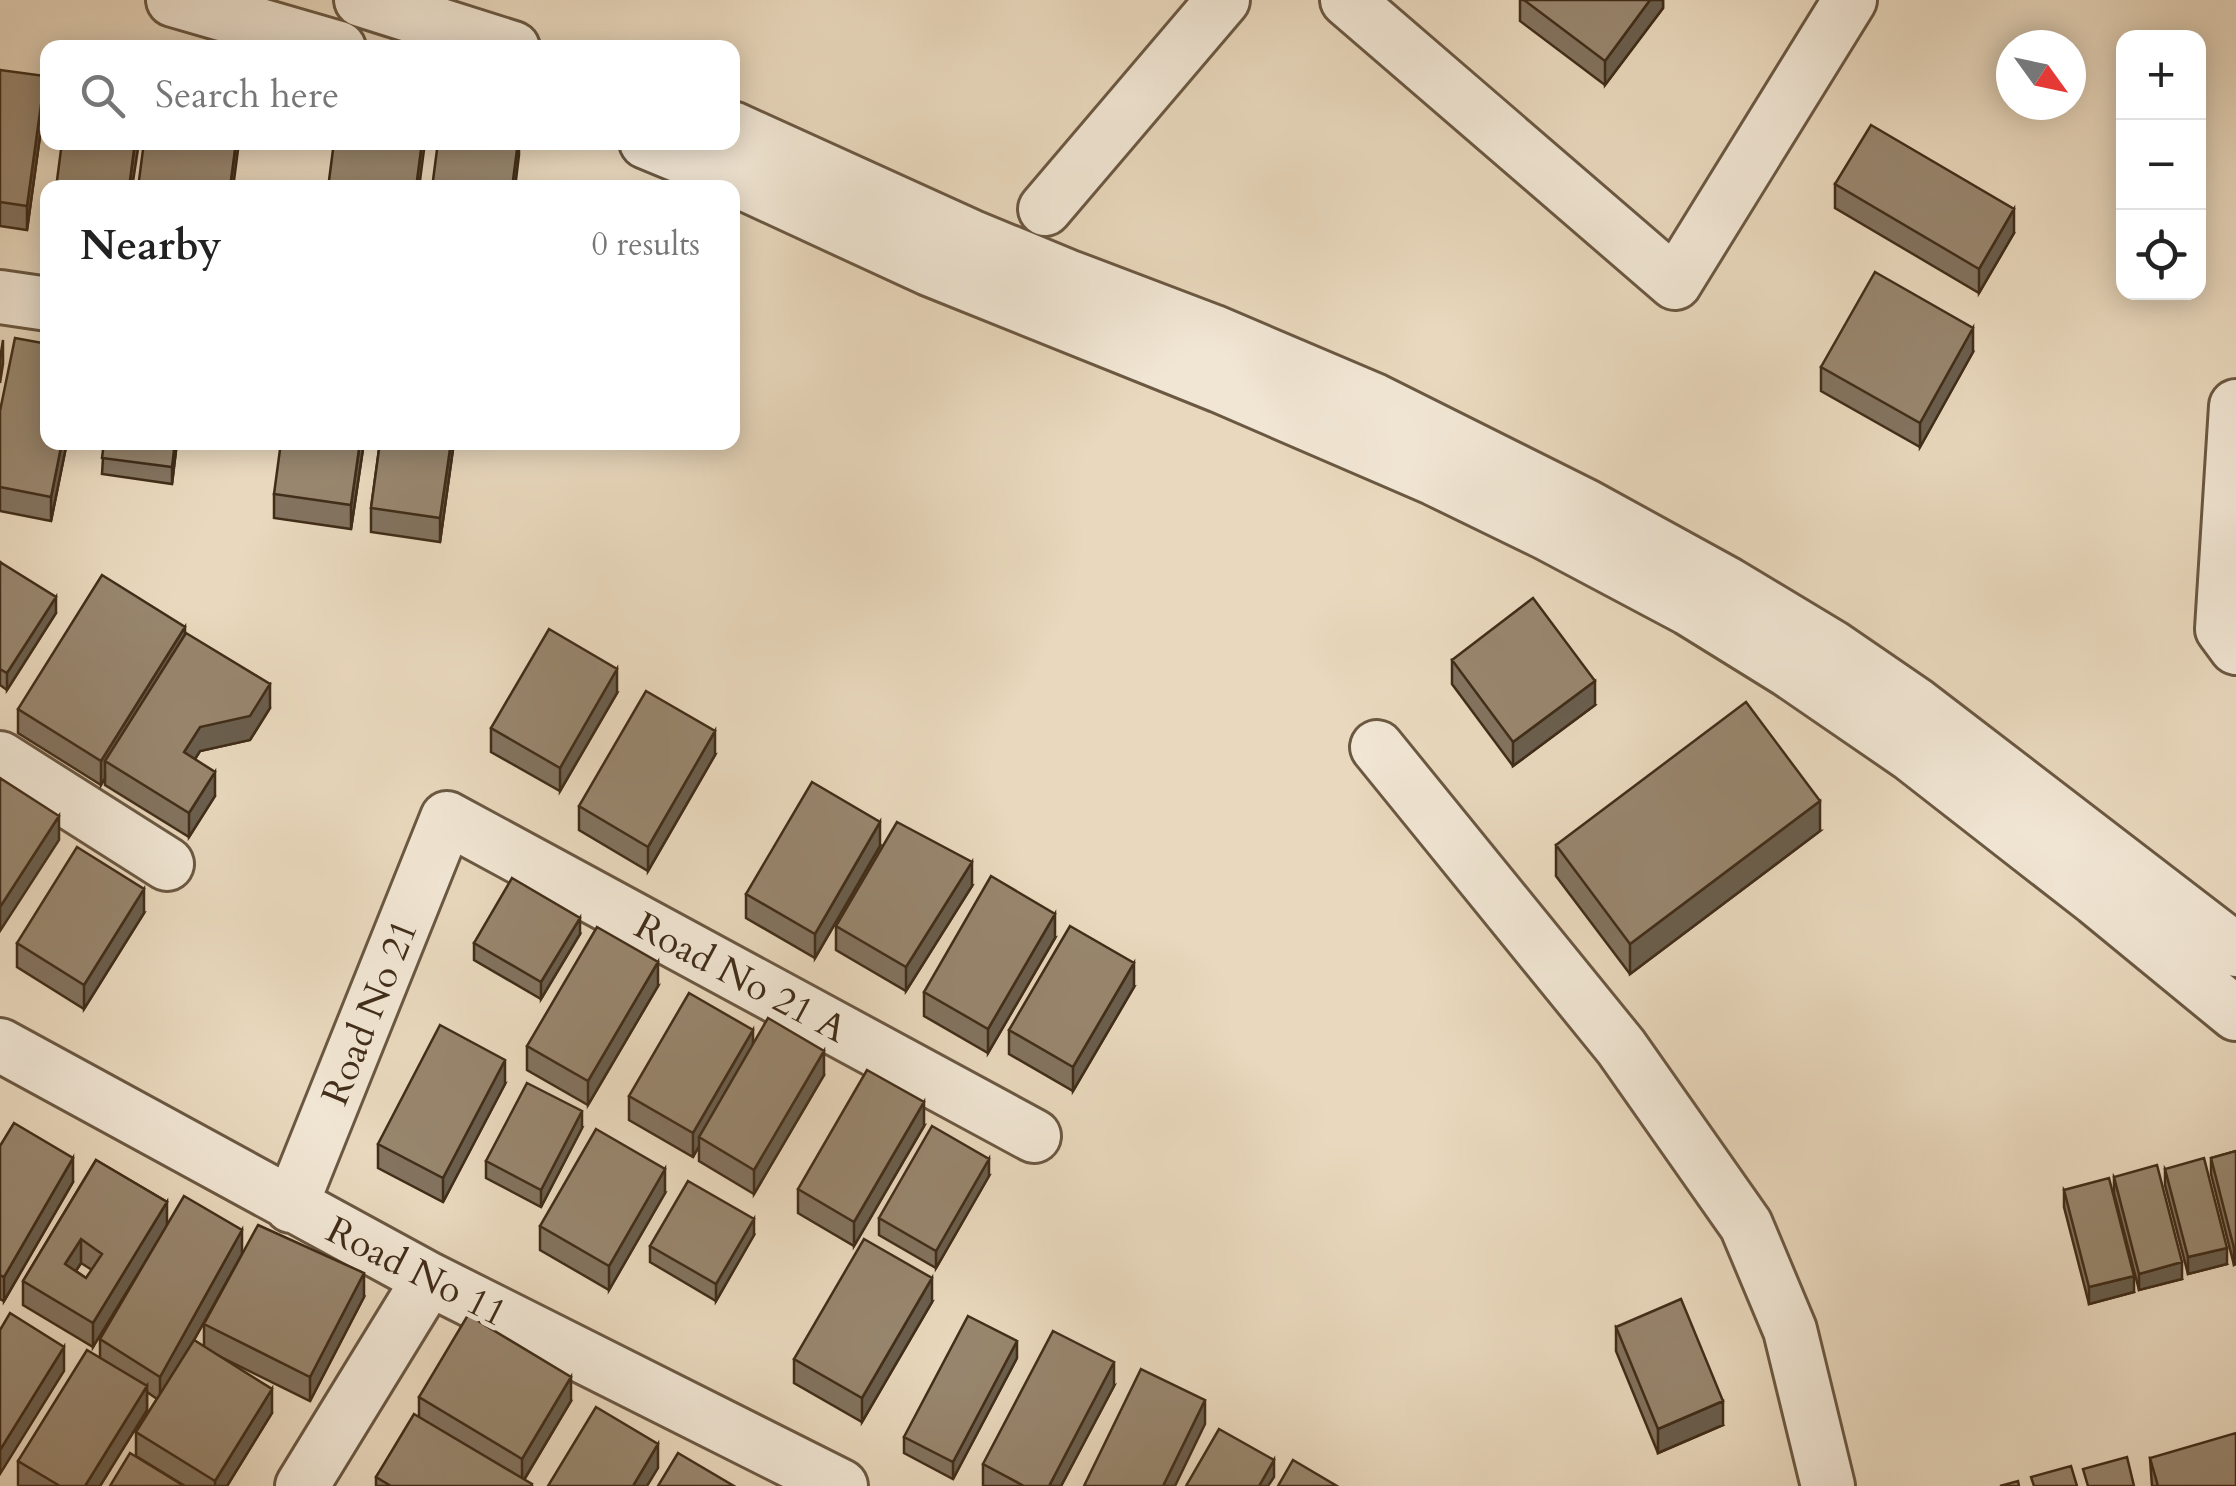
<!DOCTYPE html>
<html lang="en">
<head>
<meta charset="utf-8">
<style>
	:root { --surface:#fff; --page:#f2f2f2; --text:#222; --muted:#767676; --line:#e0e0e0 }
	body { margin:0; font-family:Cardo,serif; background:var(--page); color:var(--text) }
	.controls { position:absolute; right:30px; top:30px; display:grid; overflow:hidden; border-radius:20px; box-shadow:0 5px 25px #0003 }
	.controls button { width:90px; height:90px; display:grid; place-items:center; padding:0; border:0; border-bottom:2px solid var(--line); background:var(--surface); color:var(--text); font:50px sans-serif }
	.compass { position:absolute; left:1996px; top:30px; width:90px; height:90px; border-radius:50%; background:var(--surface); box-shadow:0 5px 25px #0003; rotate:123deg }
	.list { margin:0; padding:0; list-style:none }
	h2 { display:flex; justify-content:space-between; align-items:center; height:130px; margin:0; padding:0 40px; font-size:42px }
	h2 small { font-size:32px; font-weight:400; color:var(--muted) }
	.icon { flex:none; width:55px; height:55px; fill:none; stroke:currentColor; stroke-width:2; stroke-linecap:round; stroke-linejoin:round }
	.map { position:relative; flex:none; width:2236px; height:1486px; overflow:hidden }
	.search { position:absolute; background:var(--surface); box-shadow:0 5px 25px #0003; left:40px; top:40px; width:700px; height:110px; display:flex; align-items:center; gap:25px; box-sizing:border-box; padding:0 35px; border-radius:20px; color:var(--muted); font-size:38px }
	.panel { position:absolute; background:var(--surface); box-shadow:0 5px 25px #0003; left:40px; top:180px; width:700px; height:270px; border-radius:20px }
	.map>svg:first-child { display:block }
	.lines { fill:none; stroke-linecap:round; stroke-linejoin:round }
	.minor-casing { stroke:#6b5842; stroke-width:58 }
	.minor { stroke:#f1e6d4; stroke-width:52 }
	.wall { fill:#83735f; stroke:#412d19; stroke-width:2.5; fill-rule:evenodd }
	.shaded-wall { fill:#6a5e4d; stroke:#412d19; stroke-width:2.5 }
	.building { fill:#98866e; stroke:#412d19; stroke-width:2.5; fill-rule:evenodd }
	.labels { text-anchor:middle; stroke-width:10; stroke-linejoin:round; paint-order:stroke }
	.street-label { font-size:38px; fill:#412d19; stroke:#f1e6d4 }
</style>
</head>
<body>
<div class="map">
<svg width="2236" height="1486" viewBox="0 0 2236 1486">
	<rect width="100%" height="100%" fill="#e9d8bd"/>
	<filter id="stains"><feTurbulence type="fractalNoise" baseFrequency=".002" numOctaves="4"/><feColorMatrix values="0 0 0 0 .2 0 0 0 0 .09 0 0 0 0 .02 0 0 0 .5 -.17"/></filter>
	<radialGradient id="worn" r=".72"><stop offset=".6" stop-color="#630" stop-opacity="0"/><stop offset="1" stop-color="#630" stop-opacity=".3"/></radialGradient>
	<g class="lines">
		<!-- minor casing -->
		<g class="minor-casing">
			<path id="minor" d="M173,0L339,48
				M361,0L513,48
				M1347,0L1675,283L1850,0
				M732,128L970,236L1067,276L1212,331L1374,400L1586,506L1728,584L1831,646L1917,705L2236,950
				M646,142L721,173L929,269L1220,386L1435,479L1546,533L1689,609L1789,671L1910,754L2096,899L2236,1014
				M1045,209L1223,0
				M0,297L48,304
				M2236,406L2222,629L2236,648
				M1377,747L1621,1047L1746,1225L1790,1330L1828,1486
				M0,758L167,864
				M0,1045L429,1279L841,1486
				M291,1206L447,818L1034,1136
				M302,1486L429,1279"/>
		</g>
		<!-- minor -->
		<use href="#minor" class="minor"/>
	</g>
	<!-- wall -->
	<path class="wall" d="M1520,0H1663V8L1605,85L1520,21Z
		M0,70L45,100L27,230L0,226Z
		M1835,184L2014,233L1979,293L1835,208Z
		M1973,352L1920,447L1821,391V367Z
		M0,411L48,442H67L51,521L0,511Z
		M104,442H177L172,484L102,474Z
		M364,442L351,529L274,518V494Z
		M380,442H454L440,542L371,532V508Z
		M0,562L56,613L7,690L0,685Z
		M185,635L270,708L250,740L200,751L195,759L215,796L189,837L105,785V778L101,785L18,733V709Z
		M1452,660L1595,705L1513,766L1452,684Z
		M617,693L560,791L491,752V728Z
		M715,755L648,871L579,830V806Z
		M1820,831L1630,974L1556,876V845Z
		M880,846L815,958L746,918V894Z
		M972,886L906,991L836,950V926Z
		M144,913L84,1009L17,967V943Z
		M580,934L541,999L474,960V943Z
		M1055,938L988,1053L924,1016V992Z
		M658,986L588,1105L527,1070V1046Z
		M1134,987L1073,1091L1009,1054V1030Z
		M753,1045L824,1075L754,1194L699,1161V1146L693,1157L629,1120V1096Z
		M505,1084L443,1202L378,1168V1144Z
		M924,1126L854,1246L798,1213V1189Z
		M582,1128L541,1207L486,1178V1161Z
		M0,1146L73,1182L4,1301L0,1299Z
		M2236,1151L2234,1265L2211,1174V1158Z
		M96,1160L167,1202L93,1347L23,1305V1281ZM81,1263L92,1270L86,1278L76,1271Z
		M2165,1169L2227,1264L2188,1274L2165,1185Z
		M989,1176L936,1268L879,1235V1218Z
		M2114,1177L2182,1279L2139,1290L2114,1193Z
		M2064,1190L2134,1292L2089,1304L2064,1207Z
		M665,1193L609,1290L540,1250V1226Z
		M754,1235L716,1301L650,1262V1246Z
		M242,1254L194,1340L204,1347V1324L364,1297L310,1401L217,1355L272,1413L227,1486H185L136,1456V1432L157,1399L147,1392V1410L100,1486H20L18,1485V1461L100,1358V1339Z
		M932,1302L862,1422L794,1383V1359Z
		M1616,1327L1723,1425L1658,1453L1616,1351Z
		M1017,1358L953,1479L904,1453V1437Z
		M1114,1386L1061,1486H983V1464Z
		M419,1397L571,1401L524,1480L532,1486H376V1477L419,1417Z
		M2150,1458L2236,1486H2152Z"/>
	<!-- shaded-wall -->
	<path class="shaded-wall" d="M1650,0H1663V8L1605,85V61Z
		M45,76V100L27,230V206Z
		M135,142H139L132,188H129Z
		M236,142H239L233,188H230Z
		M422,142H425L419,188H416Z
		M518,142H519V155L515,188H512Z
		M2014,209V233L1979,293V269Z
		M1973,328V352L1920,447V423Z
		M3,340V364L0,383V359Z
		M62,442H67L51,521V497Z
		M175,442H177L172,484V467Z
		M360,442H364L351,529V505Z
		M451,442H454L440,542V518Z
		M56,597V613L7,690V673Z
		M185,627V651L105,761V778L101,785V761Z
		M617,669V693L560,791V768Z
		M1595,681V705L1513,766V742Z
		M270,684V708L250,740L200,751L184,776V752L200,727Z
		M715,731V755L648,871V847Z
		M215,772V796L189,837V813Z
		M1820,801V831L1630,974V944Z
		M59,816V840L0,931V907Z
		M880,822V846L815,958V934Z
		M972,862V886L906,991V967Z
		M144,889V913L84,1009V985Z
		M1055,914V938L988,1053V1029Z
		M580,918V934L541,999V982Z
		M658,962V986L588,1105V1081Z
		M1134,963V987L1073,1091V1067Z
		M753,1030V1054L699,1137V1146L693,1157V1133Z
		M824,1051V1075L754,1194V1170Z
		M505,1060V1084L443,1202V1178Z
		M924,1102V1126L854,1246V1222Z
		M582,1111V1128L541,1207V1190Z
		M73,1158V1182L4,1301V1277Z
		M989,1159V1176L936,1268V1251Z
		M665,1169V1193L609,1290V1266Z
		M167,1202V1226L93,1347V1323Z
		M754,1219V1235L716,1301V1284Z
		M242,1230V1254L160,1401V1377Z
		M81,1239V1263L65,1288V1264Z
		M2227,1248V1264L2188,1274V1257Z
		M2234,1248H2236V1264L2234,1265Z
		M2182,1262V1279L2139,1290V1274Z
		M364,1273V1297L310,1401V1377Z
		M2134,1276V1292L2089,1304V1287Z
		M932,1278V1302L862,1422V1398Z
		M1017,1341V1358L953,1479V1462Z
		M64,1347V1371L0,1474V1450Z
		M1114,1362V1386L1061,1486H1049Z
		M571,1377V1401L522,1483V1459Z
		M147,1386V1410L100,1486H85Z
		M272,1389V1413L227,1486H215V1481Z
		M1205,1400V1424L1175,1486H1163Z
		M1723,1401V1425L1658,1453V1429Z
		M658,1444V1468L647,1486H633Z
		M1274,1460V1477L1268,1486H1259Z"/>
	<!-- building -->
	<path class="building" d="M1524,0H1650L1605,61Z
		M0,70L45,76L27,206L0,202Z
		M1871,125L2014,209L1979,269L1835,184Z
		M62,142H135L129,188H56Z
		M144,142H236L230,188H138Z
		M334,142H422L416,188H328Z
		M438,142H518L512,188H432Z
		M1875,272L1973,328L1920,423L1821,367Z
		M15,338L48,344V442H62L51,497L0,487V411Z
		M104,442H175L172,467L102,458Z
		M281,442H360L351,505L274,494Z
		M380,442H451L440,518L371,508Z
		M0,562L56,597L7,673L0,669Z
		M102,575L185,627L101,761L18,709Z
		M1533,598L1595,681L1513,742L1452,660Z
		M549,629L617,669L560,768L491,728Z
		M186,633L270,684L250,716L200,727L184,752L215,772L189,813L105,761Z
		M646,691L715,731L648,847L579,806Z
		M1746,702L1820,801L1630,944L1556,845Z
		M0,778L59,816L0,907Z
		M812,782L880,822L815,934L746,894Z
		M897,822L972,862L906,967L836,926Z
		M77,847L144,889L84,985L17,943Z
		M991,876L1055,914L988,1029L924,992Z
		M512,878L580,918L541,982L474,943Z
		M1070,926L1134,963L1073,1067L1009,1030Z
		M597,927L658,962L588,1081L527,1046Z
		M689,993L753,1030L693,1133L629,1096Z
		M768,1018L824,1051L754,1170L699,1137Z
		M440,1025L505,1060L443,1178L378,1144Z
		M867,1070L924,1102L854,1222L798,1189Z
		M527,1083L582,1111L541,1190L486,1161Z
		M14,1123L73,1158L4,1277L0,1275V1146Z
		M932,1126L989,1159L936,1251L879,1218Z
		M596,1129L665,1169L609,1266L540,1226Z
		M2236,1151V1248H2234L2211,1158Z
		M2204,1158L2227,1248L2188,1257L2165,1169Z
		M96,1160L167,1202L93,1323L23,1281ZM81,1239L102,1254L86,1278L65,1264Z
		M2157,1165L2182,1262L2139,1274L2114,1177Z
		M2109,1178L2134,1276L2089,1287L2064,1190Z
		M688,1181L754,1219L716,1284L650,1246Z
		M184,1196L242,1230L160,1377L100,1339Z
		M258,1225L364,1273L310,1377L204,1324Z
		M864,1239L932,1278L862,1398L794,1359Z
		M1681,1299L1723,1401L1658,1429L1616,1327Z
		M10,1313L64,1347L0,1450V1330Z
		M468,1315L571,1377L522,1459L419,1397Z
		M968,1316L1017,1341L953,1462L904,1437Z
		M1053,1331L1114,1362L1049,1486H1024L983,1464Z
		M194,1340L272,1389L215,1481L136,1432Z
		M87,1350L147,1386L85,1486H60L18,1461Z
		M1141,1369L1205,1400L1163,1486H1084Z
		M596,1407L658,1444L633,1486H548Z
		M414,1414L532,1484L531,1486H391L376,1477Z
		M1219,1429L1274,1460L1259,1486H1186Z
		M2236,1433V1486H2158L2150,1458Z
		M130,1453L184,1486H110Z
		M678,1453L734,1486H658Z
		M2127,1457L2134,1486H2088L2083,1469Z
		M1293,1460L1337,1486H1278Z
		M2071,1466L2077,1486H2034L2031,1477Z
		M2018,1481L2019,1486H2000Z"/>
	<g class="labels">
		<!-- street labels -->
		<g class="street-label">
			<text transform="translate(741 977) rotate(28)" y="13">Road No 21 A</text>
			<text transform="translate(369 1012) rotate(-68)" y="13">Road No 21</text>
			<text transform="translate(417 1271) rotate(27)" y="13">Road No 11</text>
		</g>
	</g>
	<rect width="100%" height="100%" filter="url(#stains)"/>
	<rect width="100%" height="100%" fill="url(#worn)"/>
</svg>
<div class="controls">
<button>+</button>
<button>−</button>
<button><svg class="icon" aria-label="locate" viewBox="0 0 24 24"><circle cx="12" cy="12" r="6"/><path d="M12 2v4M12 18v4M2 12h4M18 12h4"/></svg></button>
</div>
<svg class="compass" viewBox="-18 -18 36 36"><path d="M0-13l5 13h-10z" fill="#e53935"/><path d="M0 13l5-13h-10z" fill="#767676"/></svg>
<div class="search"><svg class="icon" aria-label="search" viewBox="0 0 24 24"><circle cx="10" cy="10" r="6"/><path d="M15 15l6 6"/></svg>Search here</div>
<section class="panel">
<h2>Nearby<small>0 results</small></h2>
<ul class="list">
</ul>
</section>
</div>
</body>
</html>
